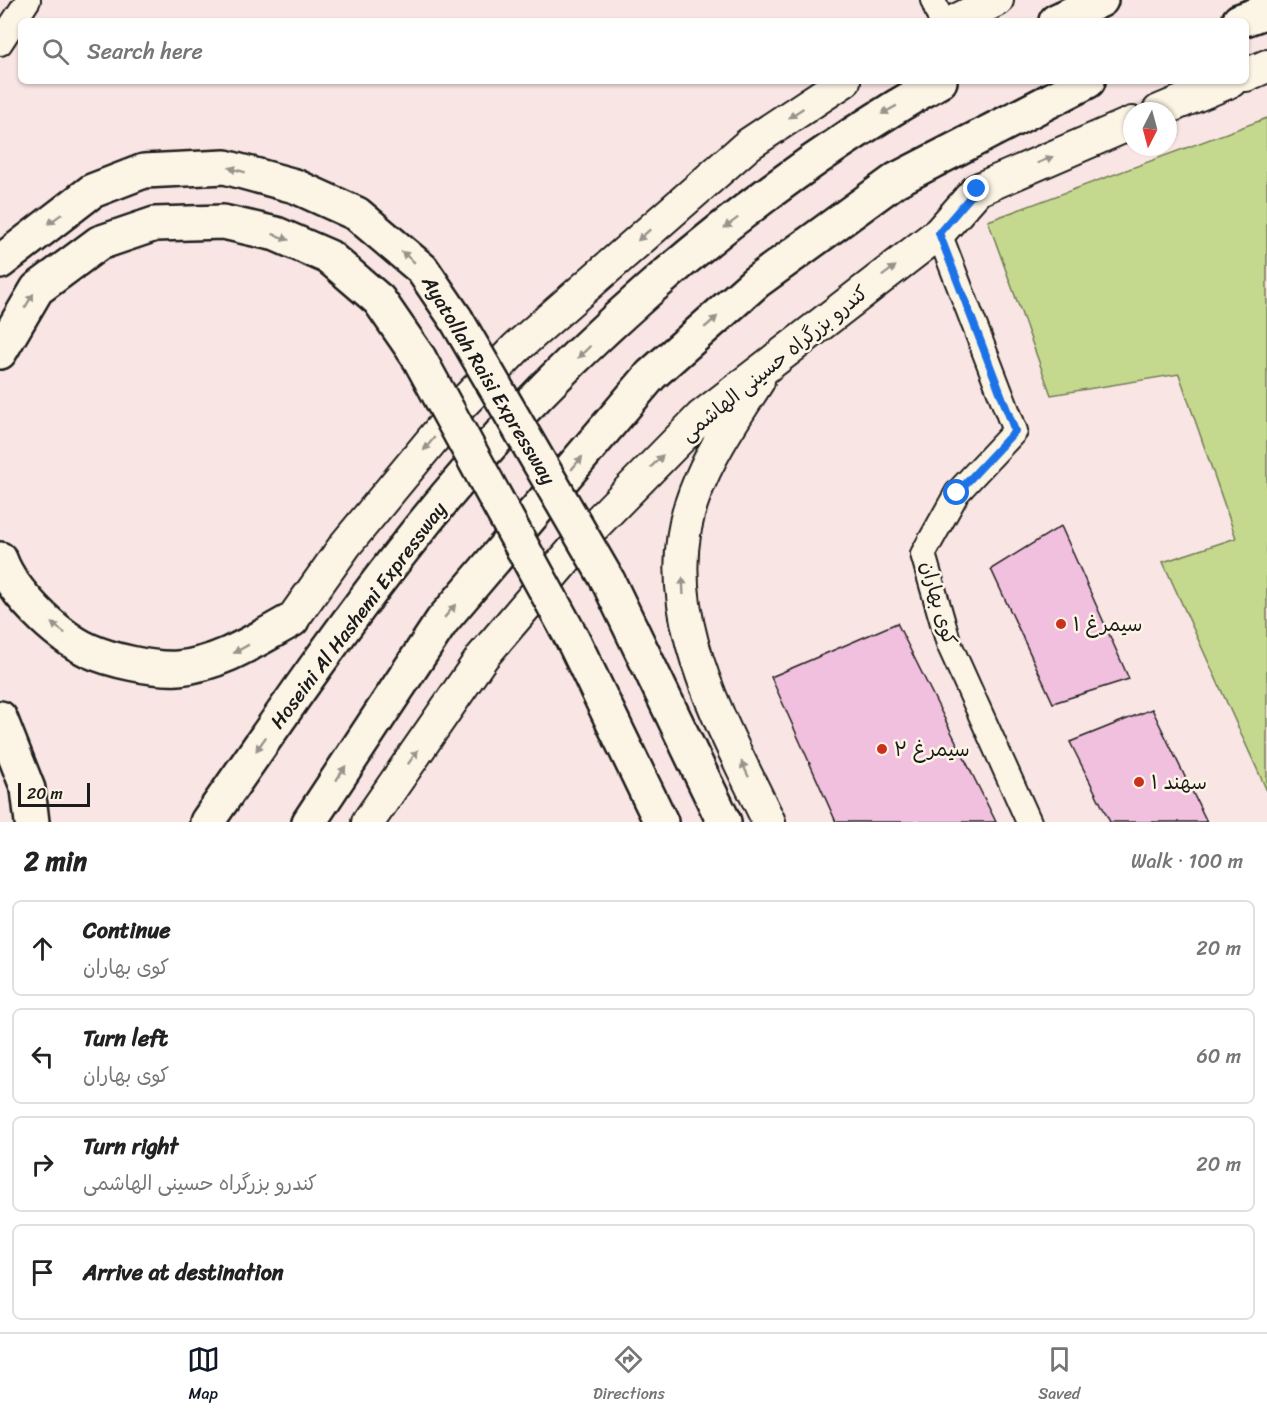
<!DOCTYPE html>
<html lang="en">
<head>
<meta charset="utf-8">
<style>
	:root { --surface:#fff; --page:#f6f6f6; --text:#222; --muted:#767676; --line:#e0e0e0; --accent:#111827 }
	body { margin:0; font-family:Sriracha,"Playpen Sans Arabic",sans-serif; background:var(--page); color:var(--text) }
	.compass { position:absolute; left:1123px; top:102px; width:54px; height:54px; border-radius:50%; background:var(--surface); box-shadow:0 2px 4px #0004; rotate:186deg }
	.scale { position:absolute; left:18px; bottom:15px; width:72px; box-sizing:border-box; padding-left:6px; border:3px solid #1c1c1c; border-top:0; font-size:16px; line-height:21px; white-space:nowrap; color:#1c1c1c; -webkit-text-stroke:4px #fcf5e5; paint-order:stroke }
	.stop { position:absolute; width:18px; height:18px; margin:-14px; border:4px solid #1a73e8; border-radius:50%; background:#fff }
	.stop.end { background:#1a73e8; border-color:#fff; box-shadow:0 2px 6px #0008 }
	.list { margin:0; padding:0; list-style:none }
	h2 { display:flex; justify-content:space-between; align-items:center; height:78px; margin:0; padding:0 24px; font-size:26px }
	h2 small { font-size:20px; font-weight:400; color:var(--muted) }
	.list li { display:grid; grid-template-columns:39px 1fr auto; gap:18px; align-items:center; box-sizing:border-box; height:96px; margin:0 12px 12px; padding:0 12px; border:2px solid var(--line); border-radius:9px }
	.list b { display:block; font-size:22px; white-space:nowrap }
	.list p { margin:0; font-size:20px; white-space:nowrap; color:var(--muted) }
	.list em { font-size:20px; font-style:normal; color:var(--muted) }
	.icon { flex:none; width:33px; height:33px; fill:none; stroke:currentColor; stroke-width:2; stroke-linecap:round; stroke-linejoin:round }
	.map { position:relative; flex:none; width:1267px; height:822px; overflow:hidden }
	.search { position:absolute; background:var(--surface); box-shadow:0 2px 4px #0004; left:18px; right:18px; top:18px; height:66px; display:flex; align-items:center; gap:15px; box-sizing:border-box; padding:0 21px; border-radius:9px; color:var(--muted); font-size:22px }
	.sheet { height:510px; background:var(--surface) }
	nav { display:flex; justify-content:space-around; align-items:center; box-sizing:border-box; height:84px; border-top:2px solid var(--line); background:var(--surface); font-size:16px; color:var(--muted) }
	nav a { display:grid; justify-items:center; gap:3px }
	nav .on { color:var(--accent) }
	.map>svg:first-child { display:block }
	.green { fill:#c5d98e; stroke:#707a55; stroke-width:1.5 }
	.building { fill:#f2c0df; stroke:#1c1c1c; stroke-width:1.5 }
	.lines { fill:none; stroke-linecap:round; stroke-linejoin:round }
	.minor-casing { stroke:#1c1c1c; stroke-width:28 }
	.major-casing { stroke:#1c1c1c; stroke-width:36 }
	.highway-casing { stroke:#1c1c1c; stroke-width:38 }
	.minor { stroke:#fcf5e5; stroke-width:24 }
	.major { stroke:#fcf5e5; stroke-width:32 }
	.highway { stroke:#fcf5e5; stroke-width:33 }
	.highway-bridge-casing { stroke:#1c1c1c; stroke-width:38; stroke-linecap:butt }
	.highway-bridge { stroke:#fcf5e5; stroke-width:33 }
	.oneway { fill:#97938b }
	.route { stroke:#1a73e8; stroke-width:8 }
	.poi-dot { fill:#c8321e; stroke:#fcf5e5; stroke-width:2 }
	.labels { text-anchor:middle; stroke-width:5; stroke-linejoin:round; paint-order:stroke }
	.street-label { font-size:20px; fill:#1c1c1c; stroke:#fcf5e5 }
	.poi-label { font-size:20px; fill:#1c1c1c; stroke:#fcf5e5; text-anchor:start }
</style>
</head>
<body>
<div class="map">
<svg width="1267" height="822" viewBox="0 0 1267 822">
	<rect width="100%" height="100%" fill="#f9e5e3"/>
	<filter id="ink" filterUnits="userSpaceOnUse"><feTurbulence type="fractalNoise" baseFrequency=".0167" numOctaves="2"/><feDisplacementMap in="SourceGraphic" scale="12" xChannelSelector="R" yChannelSelector="G"/><feConvolveMatrix kernelMatrix="1 2 1 2 8 2 1 2 1" color-interpolation-filters="sRGB"/></filter>
	<g filter="url(#ink)">
		<!-- green -->
		<path class="green" d="M1267,118V791L1163,562L1236,538L1179,374L1051,395L988,221Z"/>
		<!-- building -->
		<path class="building" d="M1061,526L1129,679L1053,703L991,569Z
			M897,623L996,822H836L771,677Z
			M1152,709L1207,822H1110L1070,742Z"/>
		<g class="lines">
			<!-- minor casing -->
			<g class="minor-casing">
				<path id="minor" d="M933,0L941,21
					M0,43L28,0
					M939,233L1015,431L957,493L923,554L949,644L1029,822"/>
			</g>
			<!-- major casing -->
			<g class="major-casing">
				<path id="major" d="M955,21L997,0
					M1246,75L1267,66
					M1159,111L1231,81
					M758,381C735,417 710,453 695,493C651,605 722,723 769,822
					M292,620L346,544L461,405L516,348L749,144L844,81
					M368,822L483,656L592,528L701,417L939,233L977,190L1132,123"/>
			</g>
			<!-- highway casing -->
			<g class="highway-casing">
				<path id="highway" d="M1056,21L1101,0
					M1239,21L1267,11
					M0,262L92,191L144,171L225,167L295,186L357,214L422,269L456,319
					M0,352L37,289L99,243L155,224L223,222L276,234L329,257L379,300L419,358
					M0,559C12,592 56,635 88,650C110,660 154,670 178,668C220,664 256,640 292,620
					M608,581L724,822
					M574,642L661,822
					M0,718L28,789L32,822
					M207,822C271,730 335,636 405,547C546,366 740,194 940,81
					M309,822L442,621L651,375L756,282L896,180L1088,81"/>
			</g>
			<!-- minor -->
			<use href="#minor" class="minor"/>
			<!-- major -->
			<use href="#major" class="major"/>
			<!-- highway -->
			<use href="#highway" class="highway"/>
			<!-- highway-bridge casing -->
			<g class="highway-bridge-casing">
				<path id="highway-bridge" d="M456,319L608,581
					M419,358L574,642"/>
			</g>
			<!-- highway-bridge -->
			<use href="#highway-bridge" class="highway-bridge"/>
		</g>
		<!-- one-way arrows -->
		<defs><path id="oneway-solid" d="M-6-.8H1V-3.2L6.5 0L1 3.2V.8H-6Z" transform="scale(1.5)"/></defs>
		<g class="oneway">
			<use href="#oneway-solid" transform="translate(889 110) rotate(151)"/>
			<use href="#oneway-solid" transform="translate(796 113) rotate(146)"/>
			<use href="#oneway-solid" transform="translate(1045 160) rotate(-23)"/>
			<use href="#oneway-solid" transform="translate(237 170) rotate(-165)"/>
			<use href="#oneway-solid" transform="translate(55 219) rotate(143)"/>
			<use href="#oneway-solid" transform="translate(731 223) rotate(143)"/>
			<use href="#oneway-solid" transform="translate(644 235) rotate(138)"/>
			<use href="#oneway-solid" transform="translate(281 237) rotate(21)"/>
			<use href="#oneway-solid" transform="translate(408 257) rotate(-140)"/>
			<use href="#oneway-solid" transform="translate(889 271) rotate(-37)"/>
			<use href="#oneway-solid" transform="translate(29 301) rotate(-59)"/>
			<use href="#oneway-solid" transform="translate(711 322) rotate(-41)"/>
			<use href="#oneway-solid" transform="translate(584 352) rotate(136)"/>
			<use href="#oneway-solid" transform="translate(429 444) rotate(129)"/>
			<use href="#oneway-solid" transform="translate(657 461) rotate(-45)"/>
			<use href="#oneway-solid" transform="translate(577 463) rotate(-50)"/>
			<use href="#oneway-solid" transform="translate(683 586) rotate(-93)"/>
			<use href="#oneway-solid" transform="translate(450 611) rotate(-50)"/>
			<use href="#oneway-solid" transform="translate(58 628) rotate(-143)"/>
			<use href="#oneway-solid" transform="translate(241 649) rotate(151)"/>
			<use href="#oneway-solid" transform="translate(261 744) rotate(125)"/>
			<use href="#oneway-solid" transform="translate(413 757) rotate(-55)"/>
			<use href="#oneway-solid" transform="translate(745 769) rotate(-115)"/>
			<use href="#oneway-solid" transform="translate(341 773) rotate(-57)"/>
		</g>
	</g>
	<g class="lines" filter="url(#ink)">
		<!-- route -->
		<path class="route" d="M957,493L1015,431L939,233L977,189"/>
	</g>
	<!-- markers -->
	<g class="poi-dot">
		<circle cx="1061" cy="624" r="6"/>
		<circle cx="882" cy="749" r="6"/>
		<circle cx="1139" cy="782" r="6"/>
	</g>
	<g class="labels">
		<!-- street labels -->
		<g class="street-label">
			<text transform="translate(774 363) rotate(-39)" y="7">کندرو بزرگراه حسینی الهاشمی</text>
			<text transform="translate(489 380) rotate(59)" y="7">Ayatollah Raisi Expressway</text>
			<text transform="translate(939 603) rotate(74)" y="7">کوی بهاران</text>
			<text transform="translate(358 615) rotate(-53)" y="7">Hoseini Al Hashemi Expressway</text>
		</g>
		<!-- poi labels -->
		<g class="poi-label">
			<text x="1073" y="631">سیمرغ ۱</text>
			<text x="894" y="756">سیمرغ ۲</text>
			<text x="1151" y="789">سهند ۱</text>
		</g>
	</g>
</svg>
<svg class="compass" viewBox="-18 -18 36 36"><path d="M0-13l5 13h-10z" fill="#e53935"/><path d="M0 13l5-13h-10z" fill="#767676"/></svg>
<div class="scale">20 m</div>
<div class="stop" style="left:957px;top:493px"></div>
<div class="stop end" style="left:977px;top:189px"></div>
<div class="search"><svg class="icon" aria-label="search" viewBox="0 0 24 24"><circle cx="10" cy="10" r="6"/><path d="M15 15l6 6"/></svg>Search here</div>
</div>
<section class="sheet">
<h2>2 min<small>Walk · 100 m</small></h2>
<ul class="list">
<li><svg class="icon" aria-label="ahead" viewBox="0 0 24 24"><path d="M12 20V5M6 11l6-6 6 6"/></svg><div><b>Continue</b><p>کوی بهاران</p></div><em>20 m</em></li>
<li><svg class="icon" aria-label="left" viewBox="0 0 24 24"><path d="M17 20v-9H6M10 6l-5 5 5 5"/></svg><div><b>Turn left</b><p>کوی بهاران</p></div><em>60 m</em></li>
<li><svg class="icon" aria-label="right" viewBox="0 0 24 24"><path d="M7 20v-9h11M14 6l5 5-5 5"/></svg><div><b>Turn right</b><p>کندرو بزرگراه حسینی الهاشمی</p></div><em>20 m</em></li>
<li><svg class="icon" aria-label="arrive" viewBox="0 0 24 24"><path d="M6 21V4h12l-3 4 3 4H6"/></svg><div><b>Arrive at destination</b></div></li>
</ul>
</section>
<nav>
<a class="on"><svg class="icon" aria-label="map" viewBox="0 0 24 24"><path d="M3 6l6-2 6 2 6-2v14l-6 2-6-2-6 2zM9 4v14M15 6v14"/></svg>Map</a>
<a><svg class="icon" aria-label="directions" viewBox="0 0 24 24"><path d="M12 3l9 9-9 9-9-9zM9 14v-3h6M13 9l2 2-2 2"/></svg>Directions</a>
<a><svg class="icon" aria-label="saved" viewBox="0 0 24 24"><path d="M7 4h10v16l-5-4-5 4z"/></svg>Saved</a>
</nav>
</body>
</html>
